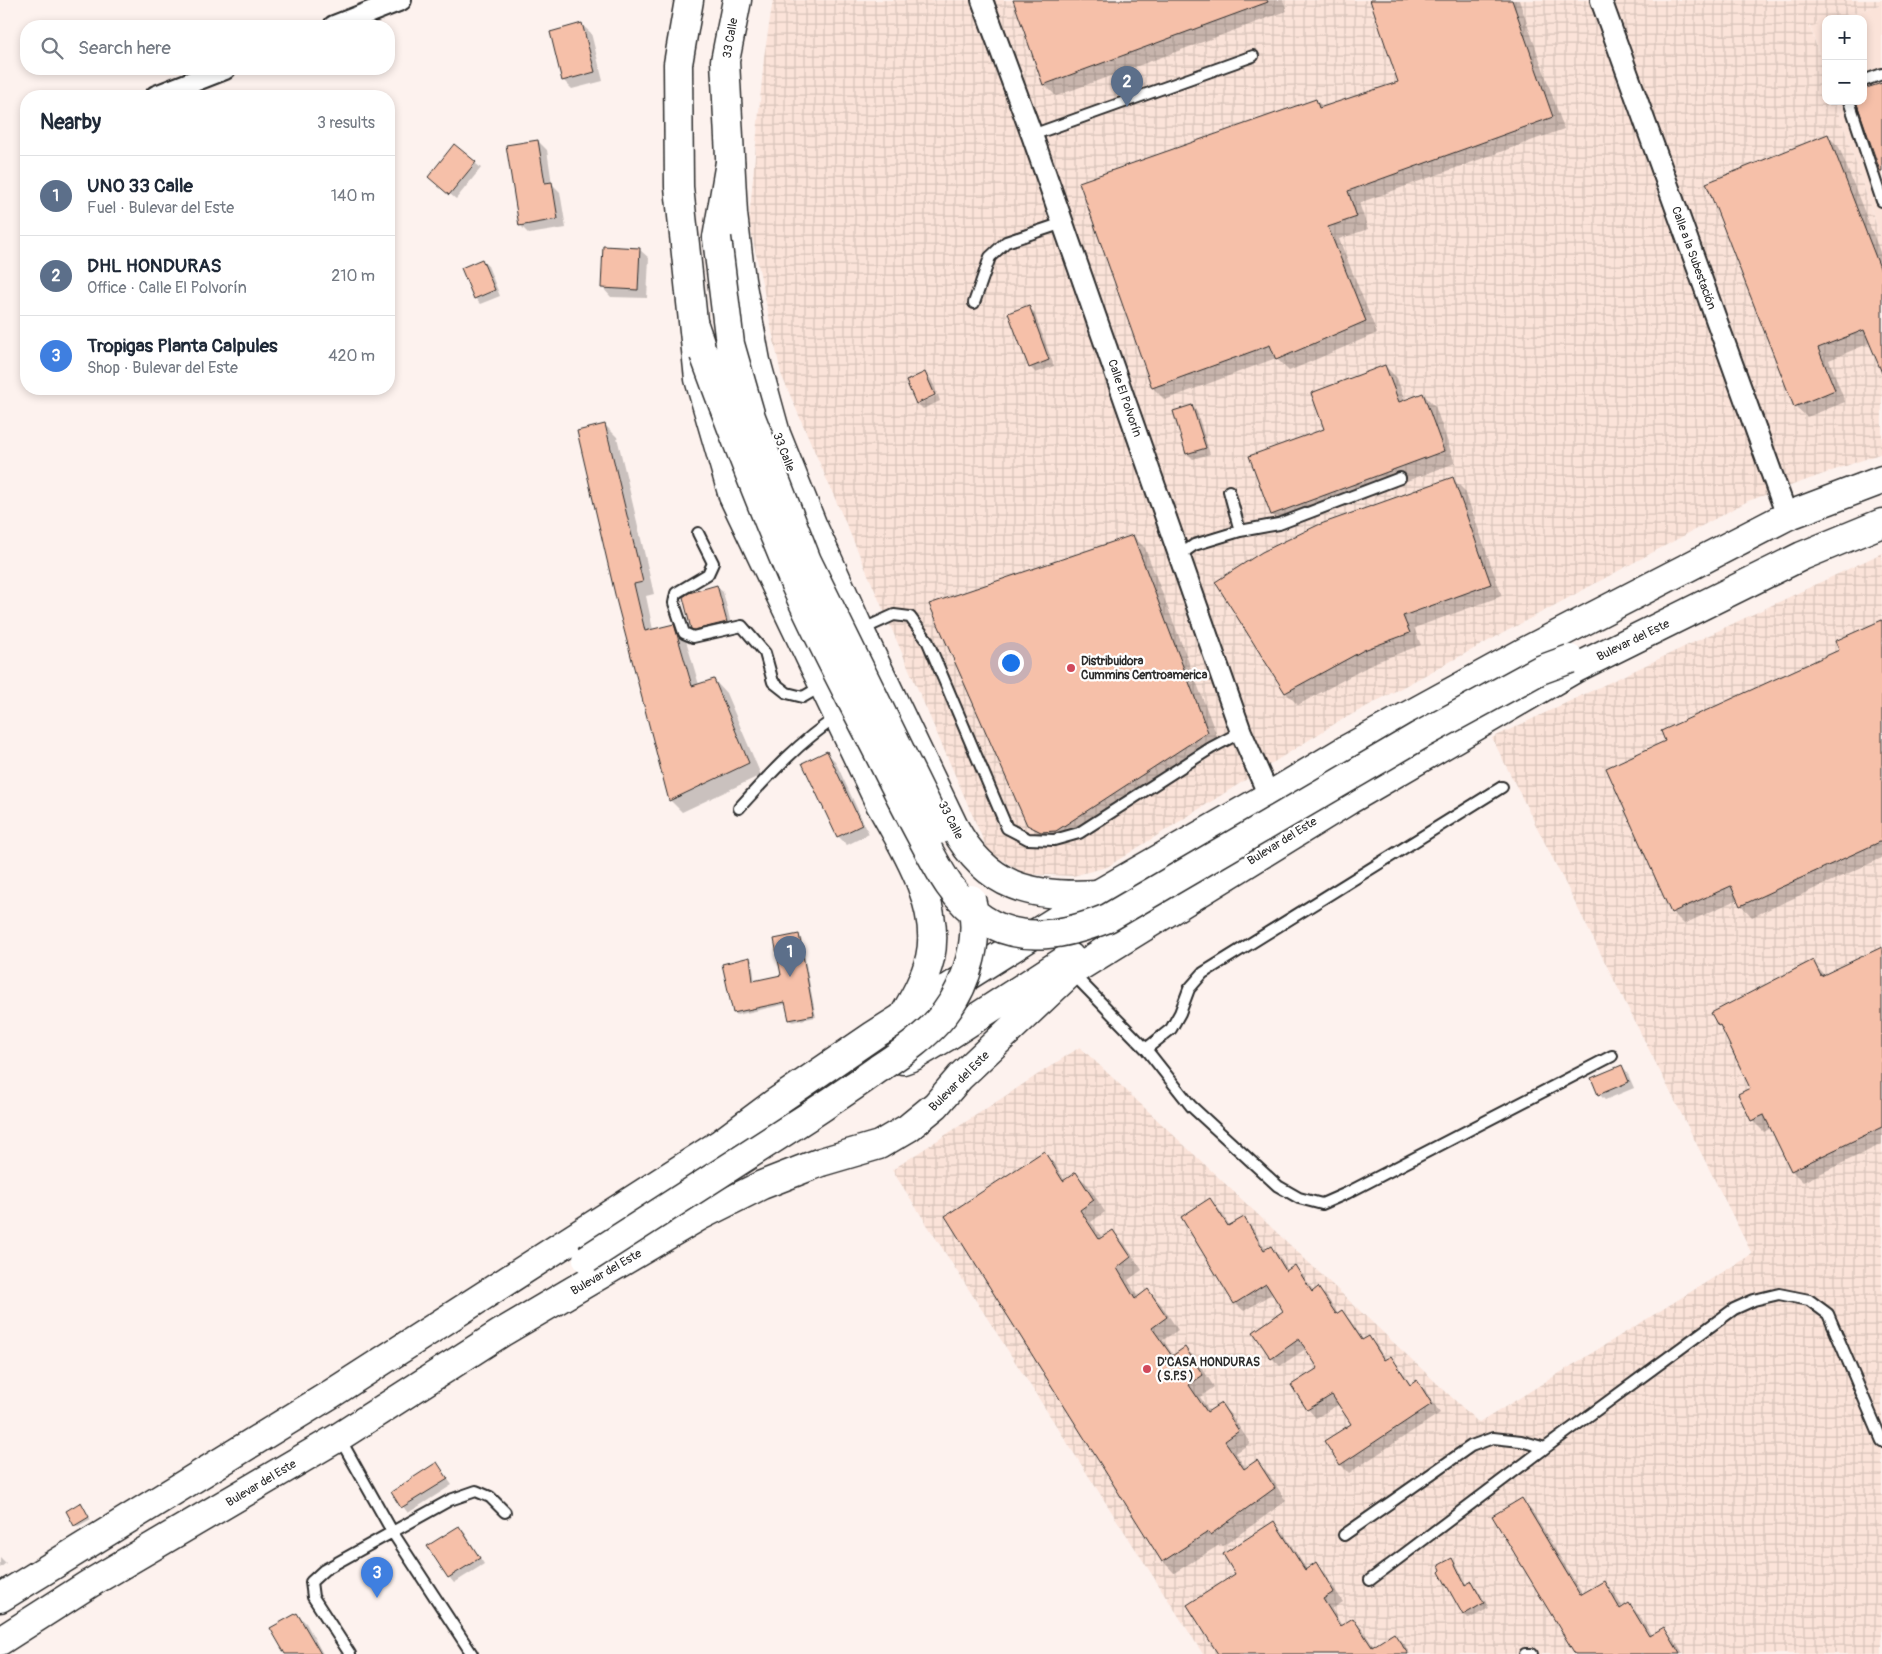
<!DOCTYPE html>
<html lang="en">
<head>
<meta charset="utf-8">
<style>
	:root { --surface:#fff; --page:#f2f2f3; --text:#1f2937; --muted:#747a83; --line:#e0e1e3; --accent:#1a73e8 }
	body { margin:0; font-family:Pangolin,sans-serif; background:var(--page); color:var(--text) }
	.controls { position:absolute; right:15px; top:15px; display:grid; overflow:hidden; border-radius:10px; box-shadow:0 2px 8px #0003 }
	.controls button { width:45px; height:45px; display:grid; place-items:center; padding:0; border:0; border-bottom:1px solid var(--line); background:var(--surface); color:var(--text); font:25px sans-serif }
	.you { position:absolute; left:1010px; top:662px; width:18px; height:18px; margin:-12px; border:4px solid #fff; border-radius:50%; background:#1a73e8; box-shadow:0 0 0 8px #1a73e833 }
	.badge { display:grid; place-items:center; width:32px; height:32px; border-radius:50%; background:var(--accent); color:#fff; font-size:16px; font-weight:700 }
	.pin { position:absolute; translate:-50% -41px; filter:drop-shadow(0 1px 2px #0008) }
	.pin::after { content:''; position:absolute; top:26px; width:18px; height:15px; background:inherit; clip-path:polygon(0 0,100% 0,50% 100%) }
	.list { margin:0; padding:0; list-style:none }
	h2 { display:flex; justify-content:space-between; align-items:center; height:65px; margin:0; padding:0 20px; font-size:21px }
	h2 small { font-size:16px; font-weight:400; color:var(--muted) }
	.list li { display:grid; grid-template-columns:32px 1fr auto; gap:15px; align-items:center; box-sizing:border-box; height:80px; padding:0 20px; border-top:1px solid var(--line) }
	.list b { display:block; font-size:19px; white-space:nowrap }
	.list p { margin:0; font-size:16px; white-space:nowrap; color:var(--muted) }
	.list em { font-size:16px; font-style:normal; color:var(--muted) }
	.icon { flex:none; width:28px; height:28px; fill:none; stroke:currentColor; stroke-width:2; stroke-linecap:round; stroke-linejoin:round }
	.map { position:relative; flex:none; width:1882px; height:1654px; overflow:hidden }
	.search { position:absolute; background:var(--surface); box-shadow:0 2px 8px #0003; left:20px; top:20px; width:375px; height:55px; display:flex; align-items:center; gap:12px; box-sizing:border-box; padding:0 18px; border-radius:20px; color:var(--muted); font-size:19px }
	.panel { position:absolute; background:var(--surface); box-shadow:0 2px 8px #0003; left:20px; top:90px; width:375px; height:305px; border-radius:20px }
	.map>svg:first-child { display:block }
	.built { fill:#fbe3d9 }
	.industrial { fill:url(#industrial-grid) }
	.shadow { fill:#0003 }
	.building { fill:#f6c0a9; stroke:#2b2b2b }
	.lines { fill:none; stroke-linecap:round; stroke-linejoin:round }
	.service-casing { stroke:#2b2b2b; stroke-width:14 }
	.minor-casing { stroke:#2b2b2b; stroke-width:24 }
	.primary-casing { stroke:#2b2b2b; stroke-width:31 }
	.trunk-casing { stroke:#2b2b2b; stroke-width:31 }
	.service { stroke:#fff; stroke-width:10 }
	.minor { stroke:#fff; stroke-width:20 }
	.primary { stroke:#fff; stroke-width:28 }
	.trunk { stroke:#fff; stroke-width:28 }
	.trunk-bridge-casing { stroke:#2b2b2b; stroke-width:31; stroke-linecap:butt }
	.trunk-bridge { stroke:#fff; stroke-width:28 }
	.poi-dot { fill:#d1495b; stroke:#fff; stroke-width:2 }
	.labels { text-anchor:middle; stroke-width:4.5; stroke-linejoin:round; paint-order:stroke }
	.street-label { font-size:12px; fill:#2b2b2b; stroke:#fff }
	.poi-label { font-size:12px; font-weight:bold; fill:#2b2b2b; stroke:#fff; text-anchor:start }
</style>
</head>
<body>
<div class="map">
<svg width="1882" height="1654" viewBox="0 0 1882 1654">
	<defs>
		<pattern id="industrial-grid" width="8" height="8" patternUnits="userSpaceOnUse" patternTransform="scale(1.25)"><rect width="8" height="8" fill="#fbe3d9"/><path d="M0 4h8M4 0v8" fill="none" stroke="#d7c3ba"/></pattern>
	</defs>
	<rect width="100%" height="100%" fill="#fdf2ee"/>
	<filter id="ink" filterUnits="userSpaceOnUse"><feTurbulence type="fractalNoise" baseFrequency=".02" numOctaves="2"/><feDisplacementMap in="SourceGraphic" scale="10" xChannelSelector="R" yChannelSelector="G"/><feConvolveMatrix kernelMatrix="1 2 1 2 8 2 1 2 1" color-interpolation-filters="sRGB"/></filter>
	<g filter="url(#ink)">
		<!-- built -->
		<path class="built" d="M1882,4V242L1835,101H1863V19H1834Z
			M1826,21V75L1810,26Z"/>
		<!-- industrial -->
		<path class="industrial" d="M773,0H1882V4L1834,19H1826V21L1810,27L1826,75V101H1835L1882,242V453L1748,501L1336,723L1107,867L1073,876L1025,874L988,851L781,374L749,221L764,57Z
			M1882,553V1654H1203L892,1170L1080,1047L1479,1423L1752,1254L1492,738Z"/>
		<!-- shadow -->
		<path class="shadow" d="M1014,0H1283L1287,11L1056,96L1044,84Z
			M1371,0H1519L1564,129L1359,203L1368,229L1339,239L1377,333L1289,371L1276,358L1165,400L1153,388L1316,100L1324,108L1399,83Z
			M582,25L591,33L603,81L572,89L563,80Z
			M1828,136L1839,147L1882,257V373L1870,343L1829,360L1845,402L1807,417L1795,406Z
			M538,141L547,150L552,184L560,192L566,228L529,234L520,225Z
			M475,163L481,168L456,199L435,182Z
			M640,250L649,258L647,298L611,297L603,288Z
			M482,261L488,266L500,296L480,304L475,298Z
			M1028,307L1034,312L1054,366L1036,373L1030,367Z
			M1385,366L1397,378L1405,401L1423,394L1435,406L1455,463L1284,527L1272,515Z
			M925,374L931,379L937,393L918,401V404L917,403Z
			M938,395L940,401L923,409L918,404Z
			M1192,406L1197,412L1210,454L1193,459L1187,453Z
			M605,425L617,437L654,594L646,596L653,630L673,625L685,637L699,685L714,680L726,693L761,775L682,812L670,800Z
			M1453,479L1465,491L1502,596L1414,628L1421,645L1376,662L1298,705L1286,693L1216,582Z
			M1133,536L1145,548L1220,744L1068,843L1054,844L1041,836L1028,824Z
			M717,587L723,592L732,628L699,634L692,628Z
			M1882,621V858L1752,917L1741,905L1738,899L1684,924L1672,912L1667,742L1840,650Z
			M826,752L835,761L869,834L847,845L838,836Z
			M798,935L801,938L816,1017L792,1022L790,1019L787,1004L737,1015L734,1013L750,958L752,961L755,982L783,976Z
			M1882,948V1144L1803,1182L1792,1171L1771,1128L1764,1132L1752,1120V1088L1724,1030L1719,1025L1812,961L1825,976Z
			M1622,1066L1627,1072L1634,1088L1605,1100L1599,1094Z
			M1043,1153L1055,1164L1065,1181L1076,1174L1088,1185L1105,1212L1091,1222L1102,1238L1113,1231L1124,1243L1142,1270L1128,1280L1138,1298L1148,1291L1160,1303L1178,1330L1163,1340L1174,1356L1185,1348L1197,1360L1214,1387L1200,1397L1210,1412L1221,1404L1232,1416L1250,1443L1236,1453L1246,1469L1257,1462L1269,1474L1286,1501L1223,1546L1221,1544L1174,1573L1163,1561Z
			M1210,1200L1218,1208L1230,1226L1244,1219L1252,1227L1266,1250L1271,1247L1279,1256L1288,1271L1295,1267L1303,1275L1314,1292L1318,1289L1327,1297L1338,1314L1342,1311L1350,1320L1364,1341L1368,1338L1377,1346L1386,1361L1390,1358L1399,1366L1411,1385L1417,1382L1425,1390L1440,1413L1349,1473L1341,1465L1326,1442L1352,1424L1339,1404L1316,1418L1308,1409L1293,1386L1320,1369L1307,1348L1280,1366L1272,1358L1285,1311L1273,1293L1244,1311L1235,1303Z
			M437,1464L452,1485L408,1513L392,1492Z
			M1521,1500L1532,1511L1583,1595L1604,1582L1614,1593L1623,1608L1629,1605L1639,1615L1652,1636L1663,1629L1674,1640L1683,1654H1577Z
			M83,1506L91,1520L78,1527L75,1525Z
			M1274,1523L1283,1532L1307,1570L1316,1564L1325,1574L1343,1602L1332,1609L1342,1626L1353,1619L1362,1629L1374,1647L1394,1634L1404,1644L1410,1654H1220L1237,1574Z
			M459,1527L465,1533L484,1564L454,1583L449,1577Z
			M0,1557L6,1563L0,1568Z
			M1452,1560L1457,1565L1467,1585L1472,1582L1477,1588L1489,1608L1469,1619L1464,1614L1440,1572Z
			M297,1614L306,1623L323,1654H286Z"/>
		<!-- building -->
		<path class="building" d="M1013,0H1267L1268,2L1043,85Z
			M1370,0H1512L1553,117L1348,191L1357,217L1328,227L1366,321L1276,360L1270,345L1152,388L1079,182L1316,99L1319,108L1398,82Z
			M582,23L595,72L562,81L550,32Z
			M1882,83V171H1880L1856,101H1863V89Z
			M1828,134L1882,273V373L1864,330L1818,348L1835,390L1794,407L1706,183Z
			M538,140L545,183L552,182L558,219L519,226L506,145Z
			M454,144L476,162L449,195L428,177Z
			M603,246L640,248L638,290L601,288Z
			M482,259L495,290L474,299L461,268Z
			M1029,305L1049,360L1029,368L1008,313Z
			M1385,365L1399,402L1423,393L1444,451L1271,515L1249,456L1324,429L1311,393Z
			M925,372L935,395L916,404L906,381Z
			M1192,405L1206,448L1186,454L1173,411Z
			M605,424L643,582L634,584L645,631L674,624L692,686L714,679L749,763L669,801L617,603L577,431Z
			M1453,477L1491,584L1403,616L1410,633L1364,650L1285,693L1215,582L1262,552L1318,525Z
			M1133,535L1208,732L1056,831L1041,832L1027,825L929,604Z
			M717,585L727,622L694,630L691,629L683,597L689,593Z
			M1882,620V841L1740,906L1731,886L1671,913L1606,768L1665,741L1661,731L1839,650L1835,641Z
			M827,751L862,825L837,837L802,763Z
			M799,934L814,1015L789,1020L785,1002L733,1013L722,964L750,957L753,981L781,975L774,939Z
			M1882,947V1127L1791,1171L1764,1115L1751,1121L1738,1094L1750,1088L1720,1025L1718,1026L1711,1013L1813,960L1821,976Z
			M1622,1065L1629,1082L1598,1095L1591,1078Z
			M1044,1151L1063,1181L1076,1172L1094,1200L1080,1210L1099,1239L1113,1230L1131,1257L1117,1268L1135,1299L1148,1289L1167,1317L1152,1328L1172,1356L1185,1347L1203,1375L1189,1385L1207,1412L1221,1403L1239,1431L1225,1441L1244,1469L1257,1460L1275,1488L1210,1535L1208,1532L1162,1562L945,1216Z
			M1210,1198L1228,1226L1244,1217L1264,1250L1271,1246L1286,1271L1295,1265L1312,1292L1318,1287L1336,1314L1342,1310L1362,1340L1369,1336L1384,1360L1391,1356L1410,1385L1417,1380L1432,1404L1340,1465L1324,1441L1351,1424L1332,1395L1307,1410L1291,1385L1318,1368L1299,1339L1271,1359L1253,1332L1283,1311L1266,1284L1234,1304L1181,1217Z
			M437,1462L448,1479L401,1508L391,1492Z
			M1522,1498L1580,1595L1604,1581L1620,1609L1629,1603L1649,1636L1664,1627L1680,1654H1575L1492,1516Z
			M81,1502L89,1517L74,1526L66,1511Z
			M1274,1521L1305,1570L1316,1562L1334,1592L1323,1599L1340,1626L1353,1618L1372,1647L1394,1633L1408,1654H1218L1187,1605L1235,1574L1223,1554Z
			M459,1526L480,1558L448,1578L427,1546Z
			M1452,1558L1465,1585L1472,1581L1484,1603L1463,1615L1439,1572L1441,1570L1439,1565Z
			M297,1613L321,1654H285L270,1628Z"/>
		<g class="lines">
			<!-- service casing -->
			<g class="service-casing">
				<path id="service" d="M1863,81L1882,74
					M1849,101L1882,201
					M1032,135L1253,56
					M974,303L990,257L1006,242L1063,223
					M1229,491L1240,531
					M698,533L713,563L708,574L676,593L674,603L684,633L693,637L742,626L765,653L773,682L787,693L803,697L822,686
					M1180,555L1194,545L1240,531L1279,524L1400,478
					M861,630L894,615L910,617L927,640L1007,828L1028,839L1054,840L1079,833L1211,748L1241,732
					M739,808C770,774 799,742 837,717
					M1071,972L1146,1049L1191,1106L1278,1186L1299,1198L1322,1204L1347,1193L1612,1056
					M1146,1049L1171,1029L1180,1013L1189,989L1203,973L1502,787
					M339,1437L393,1533L472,1654
					M1344,1535L1471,1446L1493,1438L1521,1441L1545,1448
					M1370,1580L1545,1448L1734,1309L1754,1300L1779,1294L1809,1300L1828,1314L1882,1441
					M350,1654L313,1597L311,1582L324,1570L450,1500L476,1491L490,1497L505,1512
					M1525,1654H1532"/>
			</g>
			<!-- minor casing -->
			<g class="minor-casing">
				<path id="minor" d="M982,0L1032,135L1241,732L1269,796
					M1601,0L1787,516
					M334,26L401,0
					M156,96L225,69"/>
			</g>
			<!-- primary casing -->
			<g class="primary-casing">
				<path id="primary" d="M689,0L678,64L679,187L699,379L733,496L880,804C904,847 942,906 930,958C925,979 914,998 903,1017
					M737,0L725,61L733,214L741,280L756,361L776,434L812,524L860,631L954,827C987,888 1032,898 1098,894"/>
			</g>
			<!-- trunk casing -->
			<g class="trunk-casing">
				<path id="trunk" d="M717,238L730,162
					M694,325L704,354
					M903,1060L914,1056L948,1036L1070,957
					M0,1598L331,1394L721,1143L776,1102L874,1035L1098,894L1269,796L1347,749L1526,651L1787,516L1882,480
					M0,1641L89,1584L339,1437L501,1333L700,1216L762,1185L821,1162L879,1145L908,1128L936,1105L960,1077L1071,972L1349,800L1576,668L1802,556L1882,523"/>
			</g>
			<!-- service -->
			<use href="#service" class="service"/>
			<!-- minor -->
			<use href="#minor" class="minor"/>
			<!-- primary -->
			<use href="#primary" class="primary"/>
			<!-- trunk -->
			<use href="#trunk" class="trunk"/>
			<!-- trunk-bridge casing -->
			<g class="trunk-bridge-casing">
				<path id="trunk-bridge" d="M717,238L730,344L751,417L807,561L939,830
					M704,354C733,433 763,510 796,587C822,646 854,704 883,762C895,786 907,810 920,834C937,866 952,899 983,919C1022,945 1068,934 1108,918L1419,736L1540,670L1570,659
					M587,1259C661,1211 735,1163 809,1116C833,1100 856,1085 878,1069C902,1053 927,1036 945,1013C968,983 981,936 971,899"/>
			</g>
			<!-- trunk-bridge -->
			<use href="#trunk-bridge" class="trunk-bridge"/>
		</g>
	</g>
	<!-- markers -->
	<g class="poi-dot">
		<circle cx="1071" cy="668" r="5"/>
		<circle cx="1147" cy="1369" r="5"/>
	</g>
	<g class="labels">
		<!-- street labels -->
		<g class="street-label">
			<text transform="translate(730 38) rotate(-80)" y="4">33 Calle</text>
			<text transform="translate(1694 258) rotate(70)" y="4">Calle a la Subestación</text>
			<text transform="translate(1125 398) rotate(71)" y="4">Calle El Polvorín</text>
			<text transform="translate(784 452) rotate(69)" y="4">33 Calle</text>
			<text transform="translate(1633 640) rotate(-26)" y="4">Bulevar del Este</text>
			<text transform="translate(951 820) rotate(63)" y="4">33 Calle</text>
			<text transform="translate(1282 841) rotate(-32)" y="4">Bulevar del Este</text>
			<text transform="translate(959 1081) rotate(-45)" y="4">Bulevar del Este</text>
			<text transform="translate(606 1272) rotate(-30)" y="4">Bulevar del Este</text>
			<text transform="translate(261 1483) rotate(-31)" y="4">Bulevar del Este</text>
		</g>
		<!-- poi labels -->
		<g class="poi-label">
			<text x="1081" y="665">Distribuidora<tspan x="1081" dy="14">Cummins Centroamerica</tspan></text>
			<text x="1157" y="1366">D'CASA HONDURAS<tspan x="1157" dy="14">( S.P.S )</tspan></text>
		</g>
	</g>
</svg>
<div class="controls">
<button>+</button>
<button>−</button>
</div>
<div class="you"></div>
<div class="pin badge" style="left:790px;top:977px;background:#5c6f8a">1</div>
<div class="pin badge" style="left:1127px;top:107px;background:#5c6f8a">2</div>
<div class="pin badge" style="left:377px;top:1598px;background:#3f7fe0">3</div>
<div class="search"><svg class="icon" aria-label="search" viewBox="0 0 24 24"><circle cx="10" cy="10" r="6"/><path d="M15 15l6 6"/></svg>Search here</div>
<section class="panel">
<h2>Nearby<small>3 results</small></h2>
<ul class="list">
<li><span class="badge" style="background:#5c6f8a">1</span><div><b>UNO 33 Calle</b><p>Fuel · Bulevar del Este</p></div><em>140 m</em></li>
<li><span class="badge" style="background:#5c6f8a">2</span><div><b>DHL HONDURAS</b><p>Office · Calle El Polvorín</p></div><em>210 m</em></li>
<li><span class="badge" style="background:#3f7fe0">3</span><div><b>Tropigas Planta Calpules</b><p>Shop · Bulevar del Este</p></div><em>420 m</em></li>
</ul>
</section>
</div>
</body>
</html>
